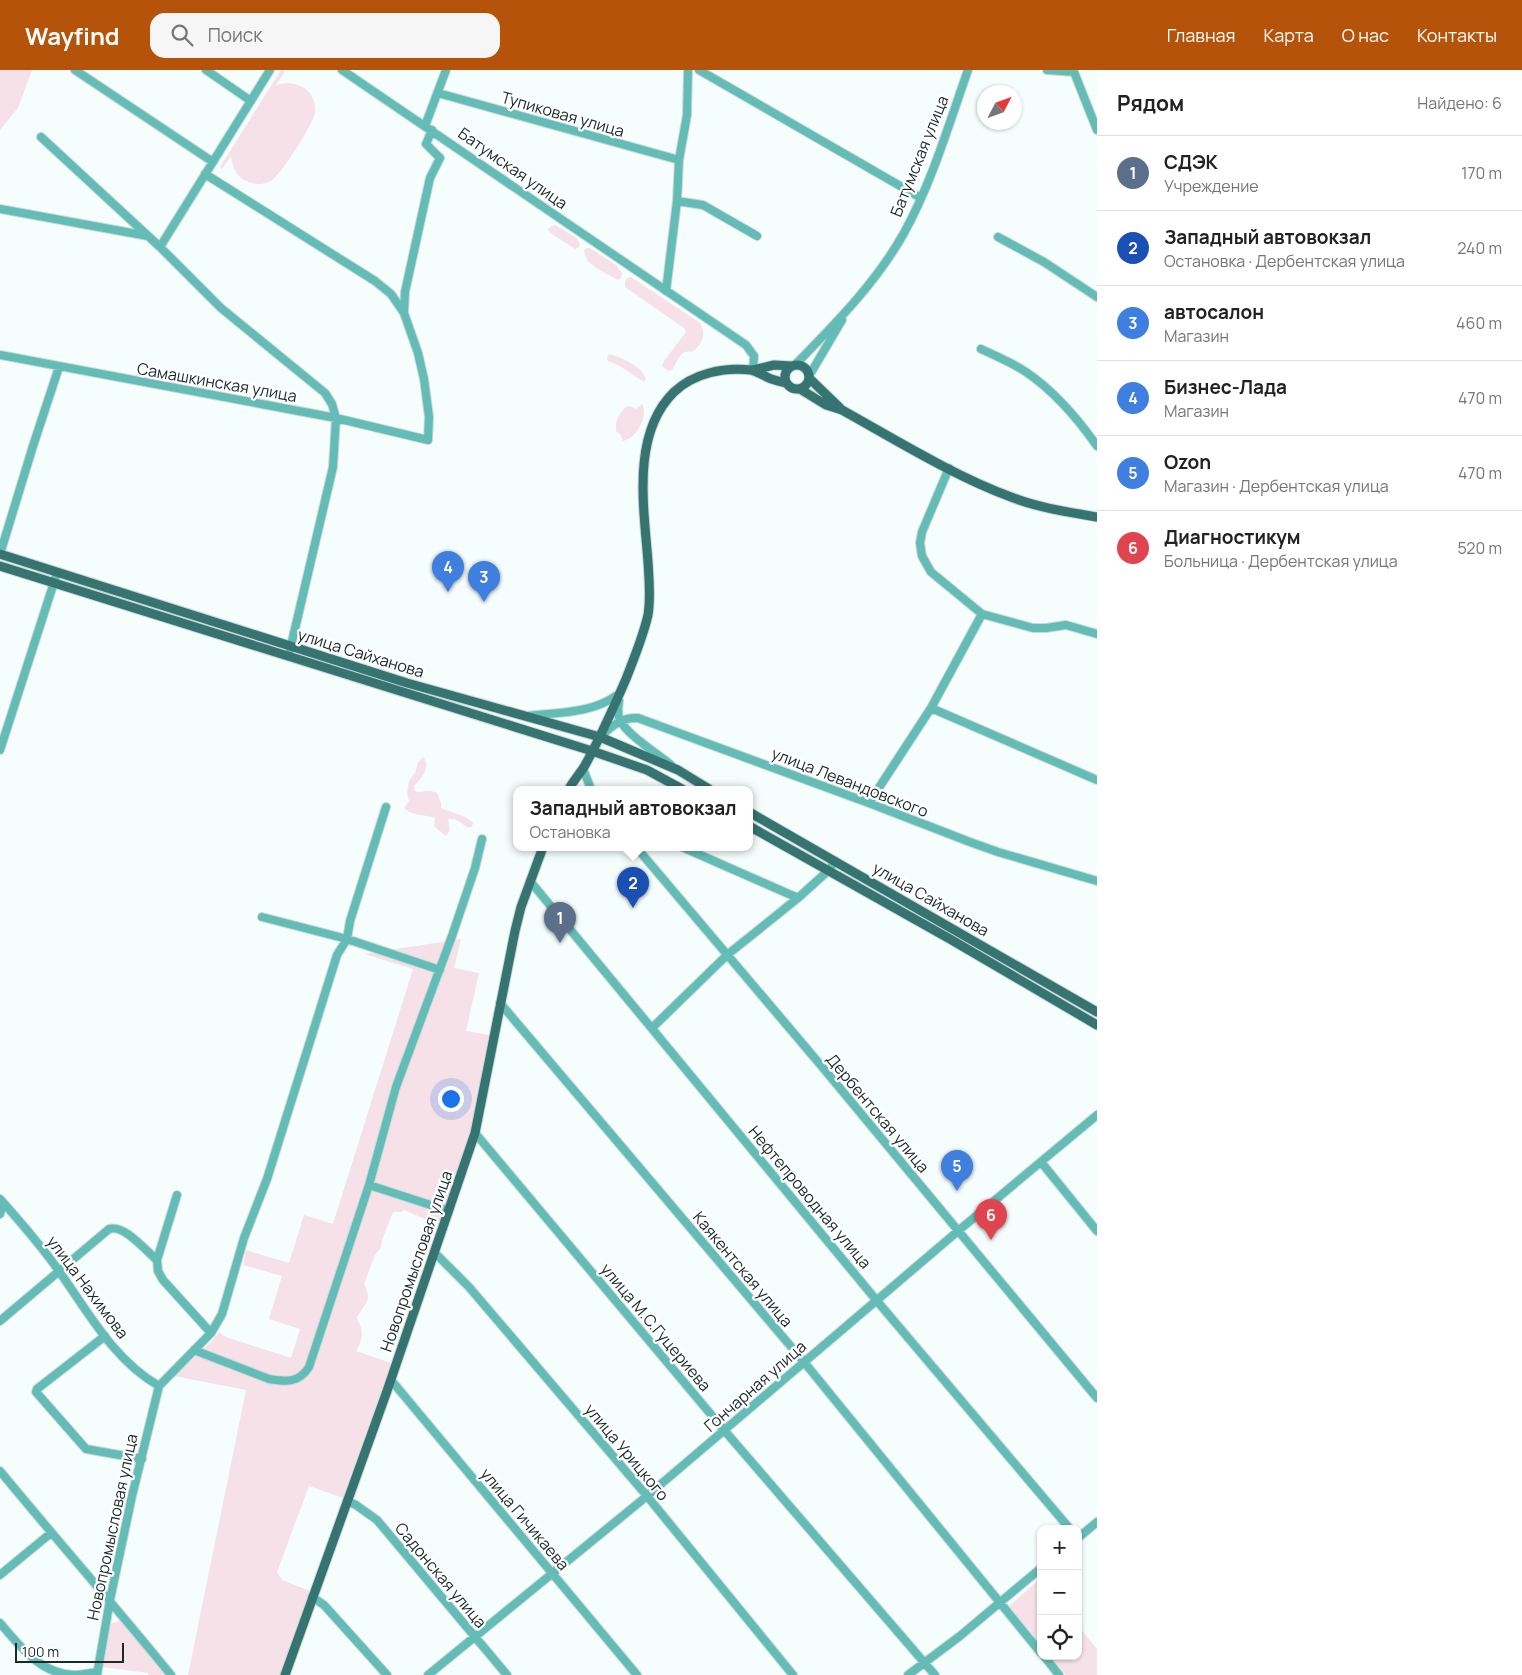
<!DOCTYPE html>
<html lang="ru">
<head>
<meta charset="utf-8">
<style>
	:root { --surface:#fff; --page:#f6f6f6; --text:#222; --muted:#767676; --line:#e0e0e0; --accent:#b45309 }
	body { margin:0; font-family:Manrope,sans-serif; background:var(--page); color:var(--text) }
	.controls { position:absolute; right:15px; bottom:15px; display:grid; overflow:hidden; border-radius:10px; box-shadow:0 1px 4px #0004 }
	.controls button { width:45px; height:45px; display:grid; place-items:center; padding:0; border:0; border-bottom:1px solid var(--line); background:var(--surface); color:var(--text); font:25px sans-serif }
	.compass { position:absolute; left:977px; top:15px; width:45px; height:45px; border-radius:50%; background:var(--surface); box-shadow:0 1px 4px #0004; rotate:49deg }
	.scale { position:absolute; left:15px; bottom:12px; width:109px; box-sizing:border-box; padding-left:5px; border:2px solid #192a29; border-top:0; font-size:14px; line-height:18px; white-space:nowrap; color:#192a29; -webkit-text-stroke:4px #fff; paint-order:stroke }
	.you { position:absolute; left:450px; top:1028px; width:18px; height:18px; margin:-12px; border:4px solid #fff; border-radius:50%; background:#1a73e8; box-shadow:0 0 0 8px #1a73e833 }
	.badge { display:grid; place-items:center; width:32px; height:32px; border-radius:50%; background:var(--accent); color:#fff; font-size:16px; font-weight:700 }
	.pin { position:absolute; translate:-50% -41px; filter:drop-shadow(0 1px 2px #0008) }
	.pin::after { content:''; position:absolute; top:26px; width:18px; height:15px; background:inherit; clip-path:polygon(0 0,100% 0,50% 100%) }
	.popup { position:absolute; left:513px; top:716px; width:240px; height:65px; box-sizing:border-box; display:grid; place-content:center; border-radius:10px; background:var(--surface); filter:drop-shadow(0 1px 4px #0005); font-size:16px; white-space:nowrap; color:var(--muted) }
	.popup b { font-size:19px; color:var(--text) }
	.popup::after { content:''; position:absolute; left:50%; top:100%; margin-left:-10px; border:10px solid transparent; border-top-color:var(--surface) }
	.list { margin:0; padding:0; list-style:none }
	h2 { display:flex; justify-content:space-between; align-items:center; height:65px; margin:0; padding:0 20px; font-size:21px }
	h2 small { font-size:16px; font-weight:400; color:var(--muted) }
	.list li { display:grid; grid-template-columns:32px 1fr auto; gap:15px; align-items:center; box-sizing:border-box; height:75px; padding:0 20px; border-top:1px solid var(--line) }
	.list b { display:block; font-size:19px; white-space:nowrap }
	.list p { margin:0; font-size:16px; white-space:nowrap; color:var(--muted) }
	.list em { font-size:16px; font-style:normal; color:var(--muted) }
	.icon { flex:none; width:28px; height:28px; fill:none; stroke:currentColor; stroke-width:2; stroke-linecap:round; stroke-linejoin:round }
	.map { position:relative; flex:none; width:1097px; height:1605px; overflow:hidden }
	header { display:flex; align-items:center; gap:30px; box-sizing:border-box; height:70px; padding:0 25px; background:var(--accent); color:#fff }
	header strong { font-size:24px }
	nav { display:flex; gap:28px; margin-inline-start:auto; font-size:18px }
	.search { width:350px; height:45px; background:var(--page); display:flex; align-items:center; gap:12px; box-sizing:border-box; padding:0 18px; border-radius:15px; color:var(--muted); font-size:19px }
	main { display:flex }
	aside { flex:1; background:var(--surface) }
	.map>svg:first-child { display:block }
	.green { fill:#f5e1e7 }
	.lines { fill:none; stroke-linecap:round; stroke-linejoin:round }
	.minor-casing { stroke:#cdd8d7; stroke-width:10 }
	.major-casing { stroke:#cdd8d7; stroke-width:11 }
	.minor { stroke:#64bcb7; stroke-width:8 }
	.major { stroke:#367471; stroke-width:9 }
	.labels { text-anchor:middle; stroke-width:4.5; stroke-linejoin:round; paint-order:stroke }
	.street-label { font-size:16px; fill:#192a29; stroke:#fff }
</style>
</head>
<body>
<header>
<strong>Wayfind</strong>
<div class="search"><svg class="icon" aria-label="search" viewBox="0 0 24 24"><circle cx="10" cy="10" r="6"/><path d="M15 15l6 6"/></svg>Поиск</div>
<nav><a>Главная</a><a>Карта</a><a>О нас</a><a>Контакты</a></nav>
</header>
<main>
<div class="map">
<svg width="1097" height="1605" viewBox="0 0 1097 1605">
	<rect width="100%" height="100%" fill="#f5fefd"/>
	<!-- green -->
	<path class="green" d="M0,0H32L18,38L0,60Z
		M281,0L285,1L276,15C295,9 317,19 315,42C314,53 281,105 272,110C264,115 255,115 246,111C236,106 232,96 231,86L222,99L220,97Z
		M555,155L577,168L580,174L579,177L575,179L549,162L548,159L550,157Z
		M587,178H590L616,195L622,203L621,208L618,210C606,203 584,195 584,180Z
		M631,207L700,253C707,264 702,275 692,282C679,279 678,292 672,300L668,301L662,296L664,291L686,262L684,258L625,217V212L627,208Z
		M609,284C621,287 642,296 646,309L644,312L618,295L608,291L607,288Z
		M642,334C649,346 636,369 623,371L620,364L616,361C615,349 619,344 627,336H630L636,339Z
		M423,687C432,696 421,709 414,716L415,721C420,724 427,718 437,723L441,733V738C451,743 467,745 473,753L472,757H467L455,749H448L450,760L446,766L434,756L435,748C424,744 413,746 405,739V737L409,731L407,723L409,711L415,703L418,692Z
		M461,869L454,898L479,903L466,961L490,965L470,1063L439,1155L404,1140L401,1142H393L382,1170L381,1178L375,1185L364,1214C373,1230 365,1233 357,1247V1249C364,1261 363,1269 356,1281L391,1293L343,1428L309,1416L277,1502L282,1510L310,1521L281,1605H188L246,1320L174,1306L212,1271L219,1262L226,1267L291,1288L300,1259L269,1249L282,1206L243,1195L246,1180L289,1193L304,1145L333,1154L413,899L364,884Z
		M1040,1509L1041,1510V1575L1009,1536Z
		M119,1551L126,1556L167,1605H148V1603L102,1597L108,1557L110,1554Z
		M1078,1556L1097,1579V1605H1066L1050,1586H1078Z"/>
	<g class="lines">
		<!-- minor casing -->
		<g class="minor-casing">
			<path id="minor" d="M75,0L213,92
				M206,0L251,31
				M342,0L746,275L754,286L753,300
				M699,0L921,128
				M1047,0L1074,2L1097,60
				M438,23L679,90
				M425,56L446,0
				M41,67L160,177L221,238L325,323L332,334L336,348L333,397L290,580
				M205,104L375,211L391,224L404,243
				M677,131L703,135L757,166
				M0,139L148,166
				M998,167L1044,192L1097,227
				M160,177L270,0
				M666,221L677,131L679,90L687,45L688,0
				M981,279C996,286 1013,293 1026,302C1054,321 1078,349 1097,376
				M0,285L336,348L428,370L429,347L424,309L418,283L404,243L405,222L430,108L440,88L426,74L432,60
				M795,295C835,254 876,213 904,163C932,112 949,54 968,0
				M809,306L842,250
				M949,398L922,462L920,473L922,486L931,502L982,544L1033,558H1046L1066,555L1097,564
				M0,484L33,376L59,297
				M619,631C618,638 617,644 620,650C627,665 658,684 671,695
				M931,638L1097,710
				M528,646C562,642 591,644 619,624
				M601,666C612,656 622,647 638,648L869,733L970,772L998,782L1097,811
				M0,680L57,503
				M583,699L591,719
				M869,733L931,638L982,544
				M636,777L824,999L1097,1328
				M682,777L798,828
				M530,811L877,1231L1070,1459
				M262,847L347,869L350,851L386,737
				M500,933L804,1292L1041,1583
				M652,958L727,885L798,828L829,800L835,791
				M475,1063L724,1360L935,1605
				M1041,1092L1097,1161
				M369,1115L449,1141
				M177,1125L157,1190L158,1201L163,1210L211,1263
				M0,1129C18,1149 35,1169 51,1190C84,1234 110,1288 159,1316
				M0,1144L3,1133
				M435,1183L469,1217L647,1426L793,1605
				M0,1251L109,1159C124,1154 145,1180 157,1190
				M105,1266L37,1319L36,1322L86,1379L142,1389
				M194,1280L269,1309C286,1312 299,1313 309,1297L369,1115L396,1017L452,866L475,798L482,769
				M391,1310L637,1605
				M0,1401C56,1469 115,1536 171,1605
				M347,1431L356,1435L377,1450L507,1605
				M1078,1468L1097,1452
				M0,1505L51,1463
				M312,1527L324,1535L387,1605
				M0,1553C20,1576 40,1604 74,1605C82,1605 90,1603 97,1602
				M1044,1586L1059,1605
				M97,1605L110,1530L132,1426L159,1316L211,1263L222,1244L244,1168L267,1109L337,885L347,869L440,900
				M428,1605L647,1426L958,1161L1097,1045
				M908,1605L960,1566L1041,1498"/>
		</g>
		<!-- major casing -->
		<g class="major-casing">
			<path id="major" d="M785 307a12 12 0 1 1 24 0a12 12 0 1 1-24 0Z
				M753,300L774,295L791,296
				M809,308L840,338
				M800,319L826,335L842,340C896,370 954,406 1011,427C1039,438 1068,442 1097,447
				M0,484L407,613L600,667L678,700L709,719
				M0,496L592,681L647,700L682,719
				M569,719C573,711 579,705 584,697C600,669 613,639 626,609C634,588 643,567 648,545C651,527 649,509 648,492C644,438 631,364 674,322C694,303 724,297 751,300C756,301 760,304 765,306C771,310 779,311 786,313
				M749,742L1097,942
				M749,756L950,869L1097,955
				M285,1605L387,1321L475,1063L515,861L521,837L543,777"/>
		</g>
		<!-- minor -->
		<use href="#minor" class="minor"/>
		<!-- major -->
		<use href="#major" class="major"/>
	</g>
	<g class="labels">
		<!-- street labels -->
		<g class="street-label">
			<text transform="translate(563 44) rotate(16)" y="6">Тупиковая улица</text>
			<text transform="translate(919 86) rotate(-68)" y="6">Батумская улица</text>
			<text transform="translate(513 98) rotate(35)" y="6">Батумская улица</text>
			<text transform="translate(217 312) rotate(10)" y="6">Самашкинская улица</text>
			<text transform="translate(361 583) rotate(17)" y="6">улица Сайханова</text>
			<text transform="translate(850 712) rotate(21)" y="6">улица Левандовского</text>
			<text transform="translate(931 829) rotate(30)" y="6">улица Сайханова</text>
			<text transform="translate(878 1043) rotate(50)" y="6">Дербентская улица</text>
			<text transform="translate(810 1127) rotate(50)" y="6">Нефтепроводная улица</text>
			<text transform="translate(416 1191) rotate(-71)" y="6">Новопромысловая улица</text>
			<text transform="translate(743 1199) rotate(50)" y="6">Каякентская улица</text>
			<text transform="translate(88 1217) rotate(53)" y="6">улица Нахимова</text>
			<text transform="translate(656 1257) rotate(50)" y="6">улица М.С.Гуцериева</text>
			<text transform="translate(755 1316) rotate(-41)" y="6">Гончарная улица</text>
			<text transform="translate(627 1382) rotate(50)" y="6">улица Урицкого</text>
			<text transform="translate(525 1449) rotate(50)" y="6">улица Гичикаева</text>
			<text transform="translate(112 1457) rotate(-78)" y="6">Новопромысловая улица</text>
			<text transform="translate(441 1505) rotate(50)" y="6">Садонская улица</text>
		</g>
	</g>
</svg>
<div class="controls">
<button>+</button>
<button>−</button>
<button><svg class="icon" aria-label="locate" viewBox="0 0 24 24"><circle cx="12" cy="12" r="6"/><path d="M12 2v4M12 18v4M2 12h4M18 12h4"/></svg></button>
</div>
<svg class="compass" viewBox="-18 -18 36 36"><path d="M0-13l5 13h-10z" fill="#e53935"/><path d="M0 13l5-13h-10z" fill="#767676"/></svg>
<div class="scale">100 m</div>
<div class="you"></div>
<div class="pin badge" style="left:560px;top:873px;background:#5c6f8a">1</div>
<div class="pin badge" style="left:633px;top:838px;background:#1a4fb4">2</div>
<div class="popup"><b>Западный автовокзал</b>Остановка</div>
<div class="pin badge" style="left:484px;top:532px;background:#3f7fe0">3</div>
<div class="pin badge" style="left:448px;top:522px;background:#3f7fe0">4</div>
<div class="pin badge" style="left:957px;top:1121px;background:#3f7fe0">5</div>
<div class="pin badge" style="left:991px;top:1170px;background:#e0444e">6</div>
</div>
<aside>
<h2>Рядом<small>Найдено: 6</small></h2>
<ul class="list">
<li><span class="badge" style="background:#5c6f8a">1</span><div><b>СДЭК</b><p>Учреждение</p></div><em>170 m</em></li>
<li><span class="badge" style="background:#1a4fb4">2</span><div><b>Западный автовокзал</b><p>Остановка · Дербентская улица</p></div><em>240 m</em></li>
<li><span class="badge" style="background:#3f7fe0">3</span><div><b>автосалон</b><p>Магазин</p></div><em>460 m</em></li>
<li><span class="badge" style="background:#3f7fe0">4</span><div><b>Бизнес-Лада</b><p>Магазин</p></div><em>470 m</em></li>
<li><span class="badge" style="background:#3f7fe0">5</span><div><b>Ozon</b><p>Магазин · Дербентская улица</p></div><em>470 m</em></li>
<li><span class="badge" style="background:#e0444e">6</span><div><b>Диагностикум</b><p>Больница · Дербентская улица</p></div><em>520 m</em></li>
</ul>
</aside>
</main>
</body>
</html>
